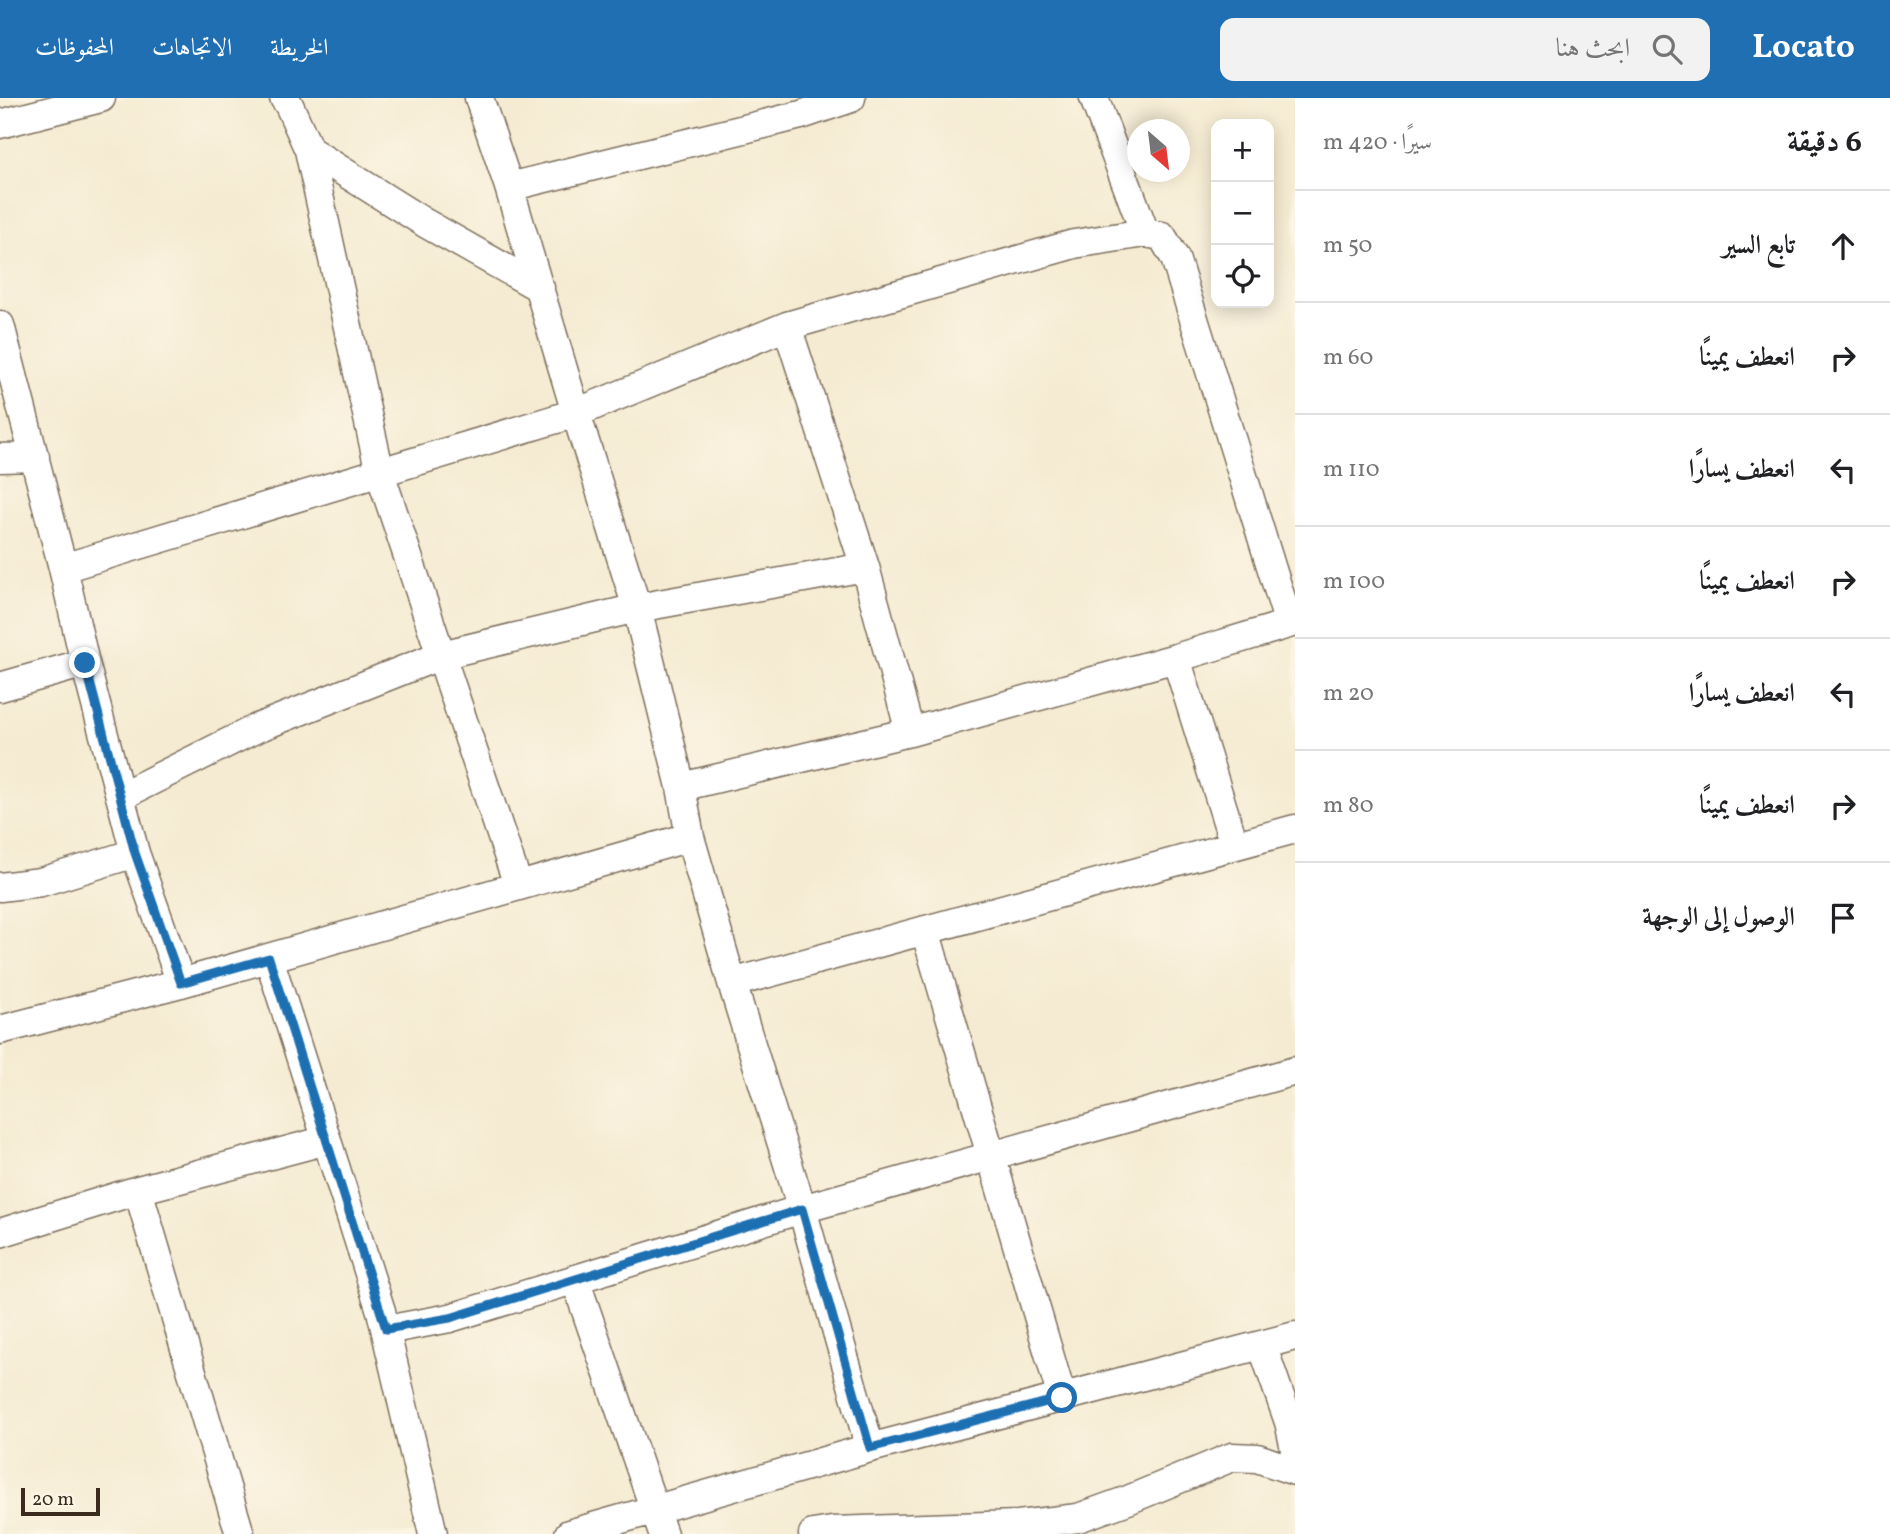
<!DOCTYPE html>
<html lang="ar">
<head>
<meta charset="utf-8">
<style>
	:root { --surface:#fff; --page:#f2f2f2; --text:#202124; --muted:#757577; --line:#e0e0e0; --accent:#1f6fb2 }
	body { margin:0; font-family:Vollkorn,Amiri,serif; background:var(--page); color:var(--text); direction:rtl }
	.controls { position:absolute; right:21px; top:21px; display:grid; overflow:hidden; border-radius:14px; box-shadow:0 4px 18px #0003 }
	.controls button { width:63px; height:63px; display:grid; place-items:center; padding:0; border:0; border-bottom:2px solid var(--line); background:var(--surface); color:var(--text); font:35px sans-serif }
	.compass { position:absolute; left:1127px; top:21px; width:63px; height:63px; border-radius:50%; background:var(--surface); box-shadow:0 4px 18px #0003; rotate:152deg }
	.scale { position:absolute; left:21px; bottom:18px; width:79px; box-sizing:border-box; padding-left:7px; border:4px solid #3b2a1e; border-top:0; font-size:19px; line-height:24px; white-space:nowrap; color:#3b2a1e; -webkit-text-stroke:5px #fcf5e5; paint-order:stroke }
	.stop { position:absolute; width:21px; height:21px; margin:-16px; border:5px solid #1f6fb2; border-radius:50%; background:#fff }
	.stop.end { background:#1f6fb2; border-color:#fff; box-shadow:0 2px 7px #0008 }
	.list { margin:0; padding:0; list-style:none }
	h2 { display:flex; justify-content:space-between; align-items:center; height:91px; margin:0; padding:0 28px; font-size:30px }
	h2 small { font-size:23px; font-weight:400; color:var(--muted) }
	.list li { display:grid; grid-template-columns:46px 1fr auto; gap:21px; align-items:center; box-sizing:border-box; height:112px; padding:0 28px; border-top:2px solid var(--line) }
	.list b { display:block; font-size:26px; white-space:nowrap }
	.list em { font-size:23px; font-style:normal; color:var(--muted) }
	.icon { flex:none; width:38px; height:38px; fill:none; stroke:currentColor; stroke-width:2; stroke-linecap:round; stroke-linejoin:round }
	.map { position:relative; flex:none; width:1295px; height:1436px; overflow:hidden; direction:ltr }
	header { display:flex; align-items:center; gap:42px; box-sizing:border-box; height:98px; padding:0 35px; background:var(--accent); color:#fff }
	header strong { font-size:33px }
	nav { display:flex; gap:38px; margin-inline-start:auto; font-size:24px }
	.search { width:490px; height:63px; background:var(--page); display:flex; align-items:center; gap:18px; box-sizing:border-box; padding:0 24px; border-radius:14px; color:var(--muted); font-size:26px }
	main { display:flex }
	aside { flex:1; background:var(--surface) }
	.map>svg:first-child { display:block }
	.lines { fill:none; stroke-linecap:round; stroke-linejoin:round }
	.minor-casing { stroke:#7c6e5d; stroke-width:31 }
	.minor { stroke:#fff; stroke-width:28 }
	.route { stroke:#1f6fb2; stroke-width:9 }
</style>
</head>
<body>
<header>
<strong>Locato</strong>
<div class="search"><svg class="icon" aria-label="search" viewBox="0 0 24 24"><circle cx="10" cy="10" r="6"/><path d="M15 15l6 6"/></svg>ابحث هنا</div>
<nav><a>الخريطة</a><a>الاتجاهات</a><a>المحفوظات</a></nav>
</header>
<main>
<aside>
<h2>6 دقيقة<small>سيرًا · 420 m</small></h2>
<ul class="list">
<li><svg class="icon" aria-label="ahead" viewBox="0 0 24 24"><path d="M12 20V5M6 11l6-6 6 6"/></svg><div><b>تابع السير</b></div><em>50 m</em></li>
<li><svg class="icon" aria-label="right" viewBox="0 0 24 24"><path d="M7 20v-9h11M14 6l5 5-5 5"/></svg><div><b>انعطف يمينًا</b></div><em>60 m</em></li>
<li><svg class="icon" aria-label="left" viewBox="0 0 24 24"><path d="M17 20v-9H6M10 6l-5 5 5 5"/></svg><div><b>انعطف يسارًا</b></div><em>110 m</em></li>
<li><svg class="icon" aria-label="right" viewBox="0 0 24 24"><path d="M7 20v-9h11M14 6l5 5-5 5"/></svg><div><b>انعطف يمينًا</b></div><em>100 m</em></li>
<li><svg class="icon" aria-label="left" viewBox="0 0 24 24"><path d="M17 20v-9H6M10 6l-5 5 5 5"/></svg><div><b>انعطف يسارًا</b></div><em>20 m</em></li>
<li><svg class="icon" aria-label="right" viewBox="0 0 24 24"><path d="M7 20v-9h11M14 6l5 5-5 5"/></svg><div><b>انعطف يمينًا</b></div><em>80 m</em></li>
<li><svg class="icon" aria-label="arrive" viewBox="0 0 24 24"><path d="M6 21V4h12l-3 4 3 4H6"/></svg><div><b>الوصول إلى الوجهة</b></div></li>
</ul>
</aside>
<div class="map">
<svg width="1295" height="1436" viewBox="0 0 1295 1436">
	<rect width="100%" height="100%" fill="#fcf5e5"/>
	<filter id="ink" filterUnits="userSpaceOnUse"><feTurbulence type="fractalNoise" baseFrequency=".0143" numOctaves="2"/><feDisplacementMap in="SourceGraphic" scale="14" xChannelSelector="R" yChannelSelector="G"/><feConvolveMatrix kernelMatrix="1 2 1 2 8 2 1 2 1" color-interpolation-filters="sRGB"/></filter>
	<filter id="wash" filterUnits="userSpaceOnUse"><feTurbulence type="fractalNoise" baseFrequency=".00686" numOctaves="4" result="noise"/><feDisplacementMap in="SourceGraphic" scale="28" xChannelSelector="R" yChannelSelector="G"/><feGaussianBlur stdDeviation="1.57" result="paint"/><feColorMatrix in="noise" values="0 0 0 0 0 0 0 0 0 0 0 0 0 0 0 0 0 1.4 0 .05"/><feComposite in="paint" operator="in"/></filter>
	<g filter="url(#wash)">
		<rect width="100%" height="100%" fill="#f5ebd2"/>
	</g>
	<g filter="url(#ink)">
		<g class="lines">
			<!-- minor casing -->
			<g class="minor-casing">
				<path id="minor" d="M284,0L289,7L309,52L380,375L518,787
					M479,0L509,89L576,315L637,510L681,689L690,739L732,885L802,1111L870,1350
					M1094,0L1145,135
					M0,26L101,0
					M309,52L425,125L540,190
					M509,89L801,17L851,0
					M0,227L63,470L85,565L135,755L181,885
					M787,228L865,469L910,634
					M0,360L35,359
					M63,470L576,315L787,228L1074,146L1145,135L1162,138L1175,160L1289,526
					M1176,560L1234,746
					M0,589L85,565
					M681,689L910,634L1176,560L1295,524
					M121,698L257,630L441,557L637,510L865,469
					M0,789L41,784L135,755
					M925,832L1062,1300
					M269,860L381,1213L433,1436
					M732,885L1295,731
					M0,932L181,885L690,739
					M138,1092L240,1436
					M0,1135L138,1092L327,1042
					M575,1181L663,1436
					M386,1232L450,1220L802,1111L1295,973
					M1262,1247L1289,1324L1295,1351
					M569,1436L870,1350L1295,1238
					M813,1436L832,1433L1018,1427L1078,1420L1128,1402L1232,1359L1257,1360L1295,1373"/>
			</g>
			<!-- minor -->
			<use href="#minor" class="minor"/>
		</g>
	</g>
	<g class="lines" filter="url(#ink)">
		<!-- route -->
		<path class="route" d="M85,565L135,755L181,885L269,860L386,1231L450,1220L802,1111L870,1350L1062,1300"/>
	</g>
</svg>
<div class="controls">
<button>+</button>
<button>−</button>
<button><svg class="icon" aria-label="locate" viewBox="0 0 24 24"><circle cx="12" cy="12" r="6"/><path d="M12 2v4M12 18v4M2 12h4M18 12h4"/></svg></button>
</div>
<svg class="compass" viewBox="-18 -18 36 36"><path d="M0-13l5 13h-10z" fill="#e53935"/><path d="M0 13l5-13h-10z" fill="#757577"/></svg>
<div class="scale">20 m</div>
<div class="stop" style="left:1062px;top:1300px"></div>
<div class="stop end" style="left:85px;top:565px"></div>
</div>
</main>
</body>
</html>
